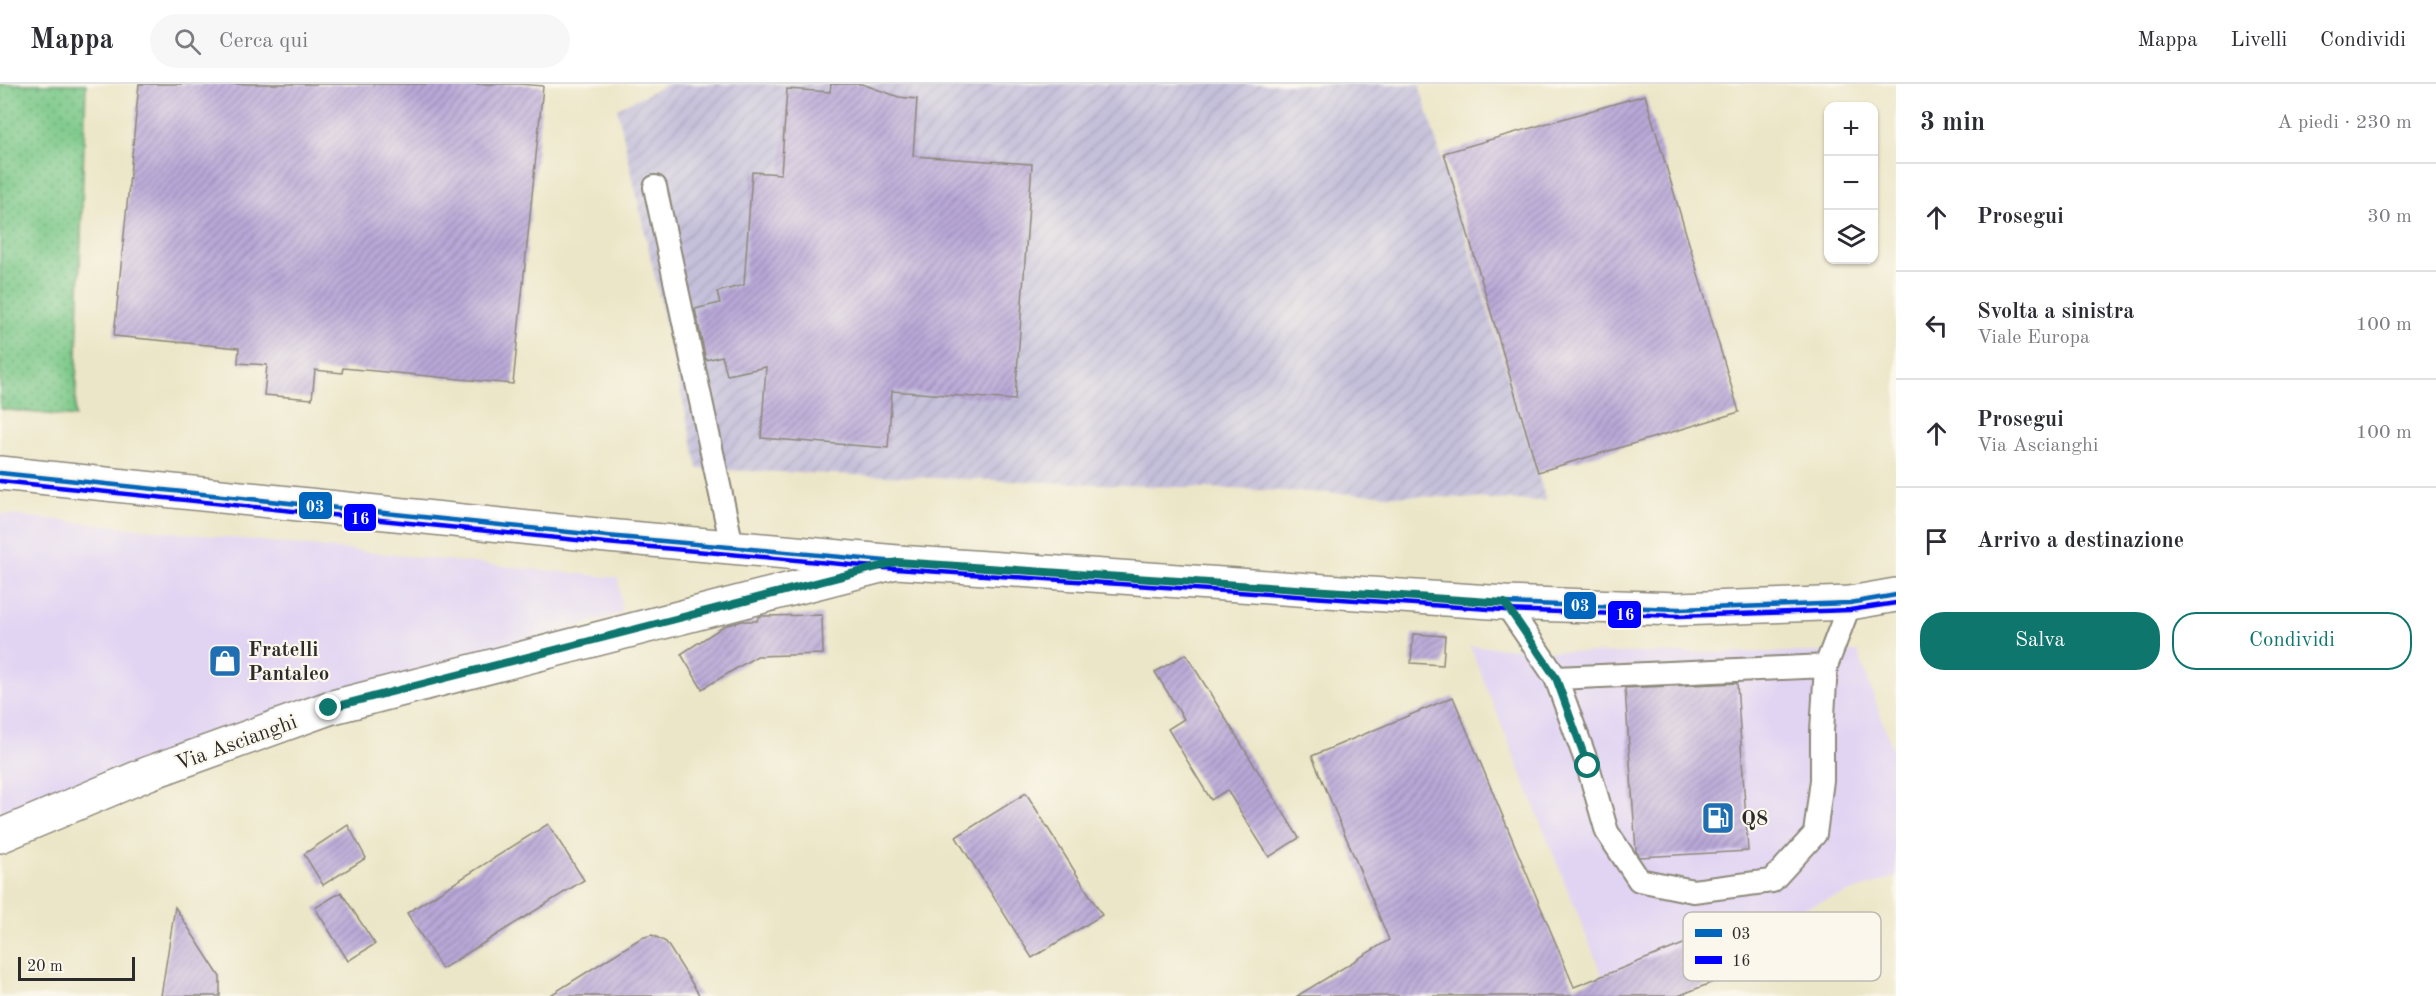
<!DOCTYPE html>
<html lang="it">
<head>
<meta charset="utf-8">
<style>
	:root { --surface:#fff; --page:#f7f7f7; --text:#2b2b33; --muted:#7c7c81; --line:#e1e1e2; --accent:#0f766e }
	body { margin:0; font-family:"Old Standard TT",serif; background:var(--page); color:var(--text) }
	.controls { position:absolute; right:18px; top:18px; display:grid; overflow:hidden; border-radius:12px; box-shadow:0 2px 4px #0004 }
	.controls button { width:54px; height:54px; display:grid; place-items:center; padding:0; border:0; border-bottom:2px solid var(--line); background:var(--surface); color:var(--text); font:30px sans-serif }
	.scale { position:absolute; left:18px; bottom:15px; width:117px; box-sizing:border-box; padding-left:6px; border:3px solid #2b2b2b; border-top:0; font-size:16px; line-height:21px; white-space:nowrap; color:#2b2b2b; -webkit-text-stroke:4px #fbf7ec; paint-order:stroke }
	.stop { position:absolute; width:18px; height:18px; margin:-14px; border:4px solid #0f766e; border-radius:50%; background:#fff }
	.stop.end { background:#0f766e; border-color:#fff; box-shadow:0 2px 6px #0008 }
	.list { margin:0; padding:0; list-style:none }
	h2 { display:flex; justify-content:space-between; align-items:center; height:78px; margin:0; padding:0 24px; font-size:26px }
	h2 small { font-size:20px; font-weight:400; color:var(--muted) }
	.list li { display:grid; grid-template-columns:39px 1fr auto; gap:18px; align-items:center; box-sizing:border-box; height:108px; padding:0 24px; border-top:2px solid var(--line) }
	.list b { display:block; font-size:22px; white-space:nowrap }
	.list p { margin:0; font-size:20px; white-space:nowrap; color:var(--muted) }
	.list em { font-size:20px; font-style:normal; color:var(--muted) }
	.actions { display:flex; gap:12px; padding:18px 24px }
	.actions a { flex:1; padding:14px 0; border:2px solid var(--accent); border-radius:24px; text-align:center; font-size:21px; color:var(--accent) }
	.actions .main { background:var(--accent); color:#fff }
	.icon { flex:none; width:33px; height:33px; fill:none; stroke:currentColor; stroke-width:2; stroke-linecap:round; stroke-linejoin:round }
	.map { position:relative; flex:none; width:1896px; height:912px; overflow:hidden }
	header { display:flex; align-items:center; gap:36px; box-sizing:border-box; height:84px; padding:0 30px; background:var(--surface); border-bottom:2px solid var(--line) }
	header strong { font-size:28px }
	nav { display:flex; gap:33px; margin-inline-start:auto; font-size:21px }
	.search { width:420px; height:54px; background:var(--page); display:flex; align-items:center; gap:15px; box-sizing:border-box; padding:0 21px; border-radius:33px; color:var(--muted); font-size:22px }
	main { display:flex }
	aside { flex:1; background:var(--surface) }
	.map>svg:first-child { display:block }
	.built { fill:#e1d4f3 }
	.industrial { fill:url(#industrial-furrows) }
	.grass { fill:url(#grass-dots); stroke:#527959; stroke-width:1.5 }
	.building { fill:url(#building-hatch) }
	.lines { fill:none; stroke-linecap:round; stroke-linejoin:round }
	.service-casing { stroke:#8c887a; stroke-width:26 }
	.minor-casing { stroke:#8c887a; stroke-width:36 }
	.secondary-casing { stroke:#8c887a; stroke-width:36 }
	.service { stroke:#fff; stroke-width:22 }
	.minor { stroke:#fff; stroke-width:33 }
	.secondary { stroke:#fff; stroke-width:33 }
	.bus-1-casing { stroke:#fbf7ec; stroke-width:9 }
	.bus-2-casing { stroke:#fbf7ec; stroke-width:9 }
	.bus-1 { stroke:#0065bd; stroke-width:4.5 }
	.bus-2 { stroke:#00f; stroke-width:4.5 }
	.route { stroke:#0f766e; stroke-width:8 }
	.labels { text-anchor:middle; stroke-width:4.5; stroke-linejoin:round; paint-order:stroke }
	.poi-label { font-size:21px; font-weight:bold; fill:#2b2b2b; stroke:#fbf7ec; text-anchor:start }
	.street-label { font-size:21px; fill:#2b2b2b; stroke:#fbf7ec }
	.key { fill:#fbf7ec; stroke:#bdbab2; stroke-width:1.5 }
	.key-label { font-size:16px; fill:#2b2b2b }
	.line-badge { stroke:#fbf7ec; stroke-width:2 }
	.badge-label { font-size:16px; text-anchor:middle; font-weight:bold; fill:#fff }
</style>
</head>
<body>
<header>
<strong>Mappa</strong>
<div class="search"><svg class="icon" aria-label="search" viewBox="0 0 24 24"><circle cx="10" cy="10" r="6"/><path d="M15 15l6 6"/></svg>Cerca qui</div>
<nav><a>Mappa</a><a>Livelli</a><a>Condividi</a></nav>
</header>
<main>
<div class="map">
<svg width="1896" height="912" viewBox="0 0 1896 912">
	<defs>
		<pattern id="industrial-furrows" width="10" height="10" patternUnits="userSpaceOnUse" patternTransform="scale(1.5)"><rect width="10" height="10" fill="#c5c0da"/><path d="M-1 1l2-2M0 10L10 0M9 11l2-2" fill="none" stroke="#a9a5bb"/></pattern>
		<pattern id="grass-dots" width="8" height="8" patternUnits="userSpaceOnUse" patternTransform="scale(1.5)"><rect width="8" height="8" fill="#79c787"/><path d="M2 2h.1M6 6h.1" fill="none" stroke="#63a26f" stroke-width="1.8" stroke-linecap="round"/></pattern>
		<pattern id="building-hatch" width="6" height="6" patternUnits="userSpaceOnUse" patternTransform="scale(1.5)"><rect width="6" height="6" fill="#b9a8d8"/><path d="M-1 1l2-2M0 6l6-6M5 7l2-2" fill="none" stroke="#9789af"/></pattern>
	</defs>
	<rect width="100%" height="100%" fill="#fbf7ec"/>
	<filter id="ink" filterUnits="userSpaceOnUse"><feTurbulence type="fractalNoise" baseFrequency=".0167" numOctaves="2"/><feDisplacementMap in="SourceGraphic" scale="12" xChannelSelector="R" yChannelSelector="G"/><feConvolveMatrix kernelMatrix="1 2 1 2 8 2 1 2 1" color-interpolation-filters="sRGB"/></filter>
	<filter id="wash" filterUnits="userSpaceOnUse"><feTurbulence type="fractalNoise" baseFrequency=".008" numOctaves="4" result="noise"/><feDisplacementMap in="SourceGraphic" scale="24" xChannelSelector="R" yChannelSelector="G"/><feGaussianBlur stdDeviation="1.35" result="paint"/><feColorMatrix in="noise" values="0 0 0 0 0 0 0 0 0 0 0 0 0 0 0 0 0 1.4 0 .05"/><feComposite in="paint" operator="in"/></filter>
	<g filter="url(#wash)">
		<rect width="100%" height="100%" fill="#ece6c8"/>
		<!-- built -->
		<path class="built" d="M0,430L618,494L622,529L560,548L0,737Z
			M1470,562L1591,569L1858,568L1896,675V793L1602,891Z"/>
		<!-- industrial -->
		<path class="industrial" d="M668,0H1419L1546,417L698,385L617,24Z"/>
		<!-- grass -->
		<path class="grass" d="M0,0H86L75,333L0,325Z"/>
		<g id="blocks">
			<!-- building -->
			<path class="building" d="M139,0H519L543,2L513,300L343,284L342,289L315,286L312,315L264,311L267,281L238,279L239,264L114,252Z
				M831,0H862L899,13L917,15L913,72L1032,80L1015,316L892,307L888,364L761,354L766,283L727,291L722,272L706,276L695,225L720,219L717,208L744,201L752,88L781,90L787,5L830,8Z
				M1645,11L1739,328L1538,388L1444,69Z
				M822,531L823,570L757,572L702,605L681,570L724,542L743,537H757L758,533L761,532Z
				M1413,550L1445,552L1443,581L1411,579Z
				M1186,570L1299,754L1269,773L1227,706L1211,716L1168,645L1184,635L1155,588Z
				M1737,599L1748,767L1640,773L1636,767L1625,604Z
				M1453,613L1574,903L1714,848L1731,891L1678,912H1297L1389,856L1312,672Z
				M1026,709L1102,831L1032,874L956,753Z
				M548,740L584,796L442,885L407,829Z
				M348,741L366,774L323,801L304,770Z
				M341,808L375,860L348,877L315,824Z
				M175,823L220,893V912H161Z
				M652,851L666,858L700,912H549L641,854Z"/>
		</g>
	</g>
	<g filter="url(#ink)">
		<use href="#blocks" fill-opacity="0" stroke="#8c887a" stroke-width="1.5"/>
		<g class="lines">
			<!-- service casing -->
			<g class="service-casing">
				<path id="service" d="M655,103L732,462
					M1505,519L1556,594L1588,682L1607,748L1639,796L1693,807L1772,797L1815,750L1822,696V647L1826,582L1850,519
					M1556,594L1826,582"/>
			</g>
			<!-- minor casing -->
			<g class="minor-casing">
				<path id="minor" d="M0,752L149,689L329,624L892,479"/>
			</g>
			<!-- secondary casing -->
			<g class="secondary-casing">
				<path id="secondary" d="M0,389L607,452L897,478L1505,519L1678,525L1850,519L1896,511"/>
			</g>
			<!-- service -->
			<use href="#service" class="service"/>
			<!-- minor -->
			<use href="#minor" class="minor"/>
			<!-- secondary -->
			<use href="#secondary" class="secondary"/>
			<!-- bus-1 casing -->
			<g class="bus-1-casing">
				<path id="bus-1" d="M0,389L607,452L897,478L1505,519L1678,525L1850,519L1896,511"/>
			</g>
			<!-- bus-2 casing -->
			<g class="bus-2-casing">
				<path id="bus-2" d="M0,397L606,459L896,485L1504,526L1678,532L1850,526L1896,519"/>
			</g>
			<!-- bus-1 -->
			<use href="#bus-1" class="bus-1"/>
			<!-- bus-2 -->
			<use href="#bus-2" class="bus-2"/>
		</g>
	</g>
	<g class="lines" filter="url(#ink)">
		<!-- route -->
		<path class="route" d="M329,624L897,478L1505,519L1556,594L1588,682"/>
	</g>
	<!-- icons -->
	<defs>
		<g id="shop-square" transform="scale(1.725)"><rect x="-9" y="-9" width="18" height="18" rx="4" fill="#1f6fb2" stroke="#fbf7ec"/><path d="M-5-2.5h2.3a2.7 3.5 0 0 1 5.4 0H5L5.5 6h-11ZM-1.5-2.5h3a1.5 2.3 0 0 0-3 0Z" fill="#fff"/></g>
		<g id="fuel-square" transform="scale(1.725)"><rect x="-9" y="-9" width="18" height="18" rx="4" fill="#1f6fb2" stroke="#fbf7ec"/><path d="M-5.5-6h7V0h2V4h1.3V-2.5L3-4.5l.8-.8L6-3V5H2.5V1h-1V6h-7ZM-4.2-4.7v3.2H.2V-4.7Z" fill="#fff"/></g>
	</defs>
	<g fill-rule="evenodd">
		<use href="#shop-square" x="225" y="577"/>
		<use href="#fuel-square" x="1718" y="734"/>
	</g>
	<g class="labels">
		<!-- poi labels -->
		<g class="poi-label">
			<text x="248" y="572">Fratelli<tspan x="248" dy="24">Pantaleo</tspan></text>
			<text x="1741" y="741">Q8</text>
		</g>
		<!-- street labels -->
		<g class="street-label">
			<text transform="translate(236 658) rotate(-20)" y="7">Via Ascianghi</text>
		</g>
	</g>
	<!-- legend -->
	<rect x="1683" y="828" width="198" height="69" rx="9" class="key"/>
	<rect x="1695" y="845" width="27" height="8" fill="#0065bd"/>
	<rect x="1695" y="872" width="27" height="8" fill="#00f"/>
	<g class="key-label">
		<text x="1732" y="855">03</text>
		<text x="1732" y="882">16</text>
	</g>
	<g class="line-badge">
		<rect x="298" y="407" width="35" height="29" rx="6" fill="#0065bd"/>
		<rect x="343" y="419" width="34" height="29" rx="6" fill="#00f"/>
		<rect x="1563" y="507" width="34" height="29" rx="6" fill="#0065bd"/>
		<rect x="1607" y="516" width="35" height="29" rx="6" fill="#00f"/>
	</g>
	<g class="badge-label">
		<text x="315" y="428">03</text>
		<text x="360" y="440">16</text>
		<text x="1580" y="527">03</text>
		<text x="1625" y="536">16</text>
	</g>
</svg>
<div class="controls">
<button>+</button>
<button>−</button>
<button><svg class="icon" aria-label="layers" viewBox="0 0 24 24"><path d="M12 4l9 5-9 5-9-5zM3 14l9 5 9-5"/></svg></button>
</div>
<div class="scale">20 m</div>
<div class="stop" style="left:1588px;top:682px"></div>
<div class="stop end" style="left:329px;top:624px"></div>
</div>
<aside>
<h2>3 min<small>A piedi · 230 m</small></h2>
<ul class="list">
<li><svg class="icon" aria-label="ahead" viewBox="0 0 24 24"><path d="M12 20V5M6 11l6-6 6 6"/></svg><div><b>Prosegui</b></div><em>30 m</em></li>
<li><svg class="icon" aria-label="left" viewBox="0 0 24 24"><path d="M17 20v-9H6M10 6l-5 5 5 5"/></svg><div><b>Svolta a sinistra</b><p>Viale Europa</p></div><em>100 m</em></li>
<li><svg class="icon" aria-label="ahead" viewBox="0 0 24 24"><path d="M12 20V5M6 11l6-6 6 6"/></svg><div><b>Prosegui</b><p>Via Ascianghi</p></div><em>100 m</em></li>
<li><svg class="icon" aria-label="arrive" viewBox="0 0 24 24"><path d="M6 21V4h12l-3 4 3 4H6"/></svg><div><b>Arrivo a destinazione</b></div></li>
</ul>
<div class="actions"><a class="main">Salva</a><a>Condividi</a></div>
</aside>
</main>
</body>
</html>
